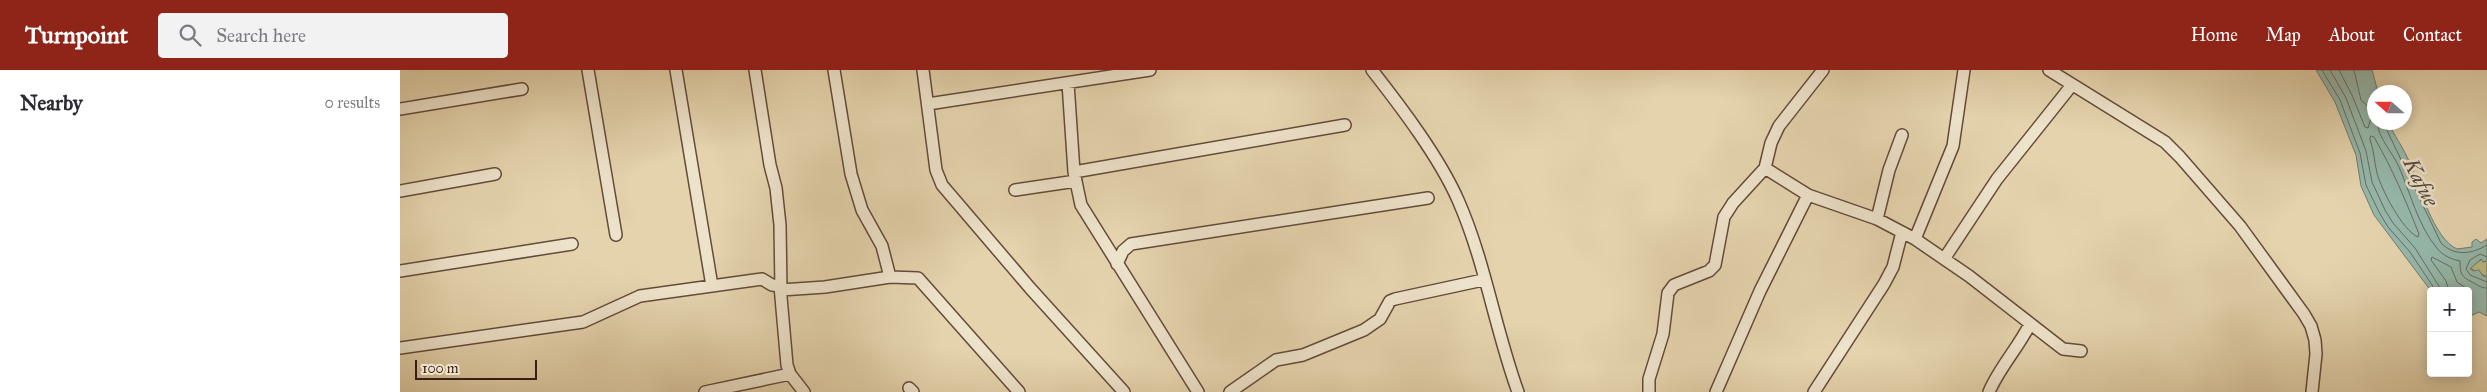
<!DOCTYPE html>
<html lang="en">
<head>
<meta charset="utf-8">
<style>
	:root { --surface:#fff; --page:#f2f2f3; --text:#2b2b33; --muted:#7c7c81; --line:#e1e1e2; --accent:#8f2418 }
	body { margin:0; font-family:"IM FELL Great Primer",serif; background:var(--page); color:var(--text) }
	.controls { position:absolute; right:15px; bottom:15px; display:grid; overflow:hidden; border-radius:5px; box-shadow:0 2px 12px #0003 }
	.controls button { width:45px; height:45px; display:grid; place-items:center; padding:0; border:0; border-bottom:1px solid var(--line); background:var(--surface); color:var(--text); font:25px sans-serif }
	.compass { position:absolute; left:1967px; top:15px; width:45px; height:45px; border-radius:50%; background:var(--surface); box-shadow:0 2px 12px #0003; rotate:291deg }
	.scale { position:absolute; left:15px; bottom:12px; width:122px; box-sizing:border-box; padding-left:5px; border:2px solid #3a1e14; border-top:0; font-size:14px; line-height:18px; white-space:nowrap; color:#3a1e14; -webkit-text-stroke:4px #ede2ca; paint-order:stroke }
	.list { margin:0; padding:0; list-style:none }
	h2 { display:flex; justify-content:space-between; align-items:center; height:65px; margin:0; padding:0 20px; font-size:21px }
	h2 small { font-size:16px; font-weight:400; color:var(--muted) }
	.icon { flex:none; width:28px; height:28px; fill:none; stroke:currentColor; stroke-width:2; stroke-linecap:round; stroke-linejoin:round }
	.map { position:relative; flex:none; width:2087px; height:322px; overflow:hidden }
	header { display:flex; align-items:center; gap:30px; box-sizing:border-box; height:70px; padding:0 25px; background:var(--accent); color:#fff }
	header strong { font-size:24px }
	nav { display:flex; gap:28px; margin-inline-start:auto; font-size:18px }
	.search { width:350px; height:45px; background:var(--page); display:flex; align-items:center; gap:12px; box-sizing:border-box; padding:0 18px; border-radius:5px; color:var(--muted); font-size:19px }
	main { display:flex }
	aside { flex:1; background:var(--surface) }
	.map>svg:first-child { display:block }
	.green { fill:#bbba85; stroke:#7a6c4c }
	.water { fill:#95b8ab; stroke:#717a6f }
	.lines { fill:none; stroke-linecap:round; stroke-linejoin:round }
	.shore { stroke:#686b60; stroke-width:1 }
	.minor-casing { stroke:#644b3a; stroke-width:14 }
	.minor { stroke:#ede2ca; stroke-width:11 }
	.labels { text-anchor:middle; stroke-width:5; stroke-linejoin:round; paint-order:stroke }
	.water-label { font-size:21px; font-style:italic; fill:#554c41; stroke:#ede2ca }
</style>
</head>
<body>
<header>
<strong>Turnpoint</strong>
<div class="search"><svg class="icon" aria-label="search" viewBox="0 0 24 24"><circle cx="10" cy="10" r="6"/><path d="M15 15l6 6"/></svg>Search here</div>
<nav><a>Home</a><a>Map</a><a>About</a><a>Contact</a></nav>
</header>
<main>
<aside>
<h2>Nearby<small>0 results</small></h2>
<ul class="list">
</ul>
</aside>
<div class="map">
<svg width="2087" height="322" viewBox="0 0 2087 322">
	<rect width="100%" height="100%" fill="#e4d3ad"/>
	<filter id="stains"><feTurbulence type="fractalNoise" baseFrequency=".004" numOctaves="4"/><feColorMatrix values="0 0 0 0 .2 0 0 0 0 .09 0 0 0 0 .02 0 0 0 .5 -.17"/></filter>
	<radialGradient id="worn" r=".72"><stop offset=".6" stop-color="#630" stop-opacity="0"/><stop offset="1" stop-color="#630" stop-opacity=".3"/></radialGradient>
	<!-- green -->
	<path class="green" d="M2082,189L2083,192L2087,191V207L2070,198Z"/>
	<!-- water -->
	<path class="water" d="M1916,0H1972L1978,22H1974V52L1988,53C1995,66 2004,79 2010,93C2019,116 2034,169 2057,179L2072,177V172L2076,169L2081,173L2087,169V191L2083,192L2081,189L2070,199L2073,201L2079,200L2083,206L2087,207V246L2079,242L2068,247V221H2031L1974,145L1961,116L1956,85L1935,32Z"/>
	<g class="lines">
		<!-- shore -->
		<path class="shore" d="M1922,0L1940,30L1960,83L1966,115L1979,142L1988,157L2010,182L2036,221
			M1930,0L1946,28L1966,81L1972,112L1985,140L1993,153L2015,178L2042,221
			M1939,0L1952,25L1965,57L1968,58L1973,41L1961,30L1954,0
			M1977,52C1978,68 1993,83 1999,97C2010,122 2019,158 2037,178C2043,186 2051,189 2060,191C2060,203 2061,207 2072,212C2078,215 2080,218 2087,218
			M1983,52L2041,173C2055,187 2072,184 2087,175
			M1971,66L1974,67C1992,98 2006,131 2019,164L2018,167C2003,161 1981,119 1977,103C1974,91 1974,80 1970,69Z
			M2087,187L2080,184L2070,190L2066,199L2070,205L2087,212
			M2049,221L2046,211L2031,190L2032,187L2051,197L2057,212L2072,222L2068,227"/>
		<!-- minor casing -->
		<g class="minor-casing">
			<path id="minor" d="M188,0L216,165
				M276,0L312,216
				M355,0L370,95L376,118L380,155L381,220
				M434,0L451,104L462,140L482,176L490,207
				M523,0L536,100L542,115L630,218L724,322
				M972,0C1001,37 1039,87 1058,130C1085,191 1095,259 1118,322
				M1649,0L1765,72L1780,87L1840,156L1904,244L1911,256L1915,270L1916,284L1912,322
				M668,13L674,102L681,135L798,322
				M528,34L750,0
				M0,39L122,19
				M1365,98L1408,125L1477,149L1515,169L1569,206L1663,279L1681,281
				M674,102L945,55
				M615,120L676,111
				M0,121L95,104
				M1477,149L1489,100L1502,65
				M1515,169L1553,76L1564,0
				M1544,189L1597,109L1672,15
				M717,194L723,181L731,174L1028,128
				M0,201L172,174
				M380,216L387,295L390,304L404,322
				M0,278L183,252L240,226L362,209L372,215L380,216L381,220L425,217L490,207L518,208L619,322
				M509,318L513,322
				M305,322L390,304
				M830,322L876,290L903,285L964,260L980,249L990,231L995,229L1083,210
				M1249,322V309L1263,264L1268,223L1274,215L1309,201L1315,195L1324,147L1333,133L1365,98L1371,73L1379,56L1423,0
				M1316,322L1360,221L1408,125
				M1414,322L1484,214L1493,197L1502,162
				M1589,322C1599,298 1618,278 1630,254"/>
		</g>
		<!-- minor -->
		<use href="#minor" class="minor"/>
	</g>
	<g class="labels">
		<!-- water labels -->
		<g class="water-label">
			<text transform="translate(2021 112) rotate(63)" y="7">Kafue</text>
		</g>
	</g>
	<rect width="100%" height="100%" filter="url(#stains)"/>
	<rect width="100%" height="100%" fill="url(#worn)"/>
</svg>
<div class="controls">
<button>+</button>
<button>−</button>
</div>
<svg class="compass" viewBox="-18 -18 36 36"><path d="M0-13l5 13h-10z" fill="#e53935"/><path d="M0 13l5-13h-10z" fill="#7c7c81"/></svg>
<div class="scale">100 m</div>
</div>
</main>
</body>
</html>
